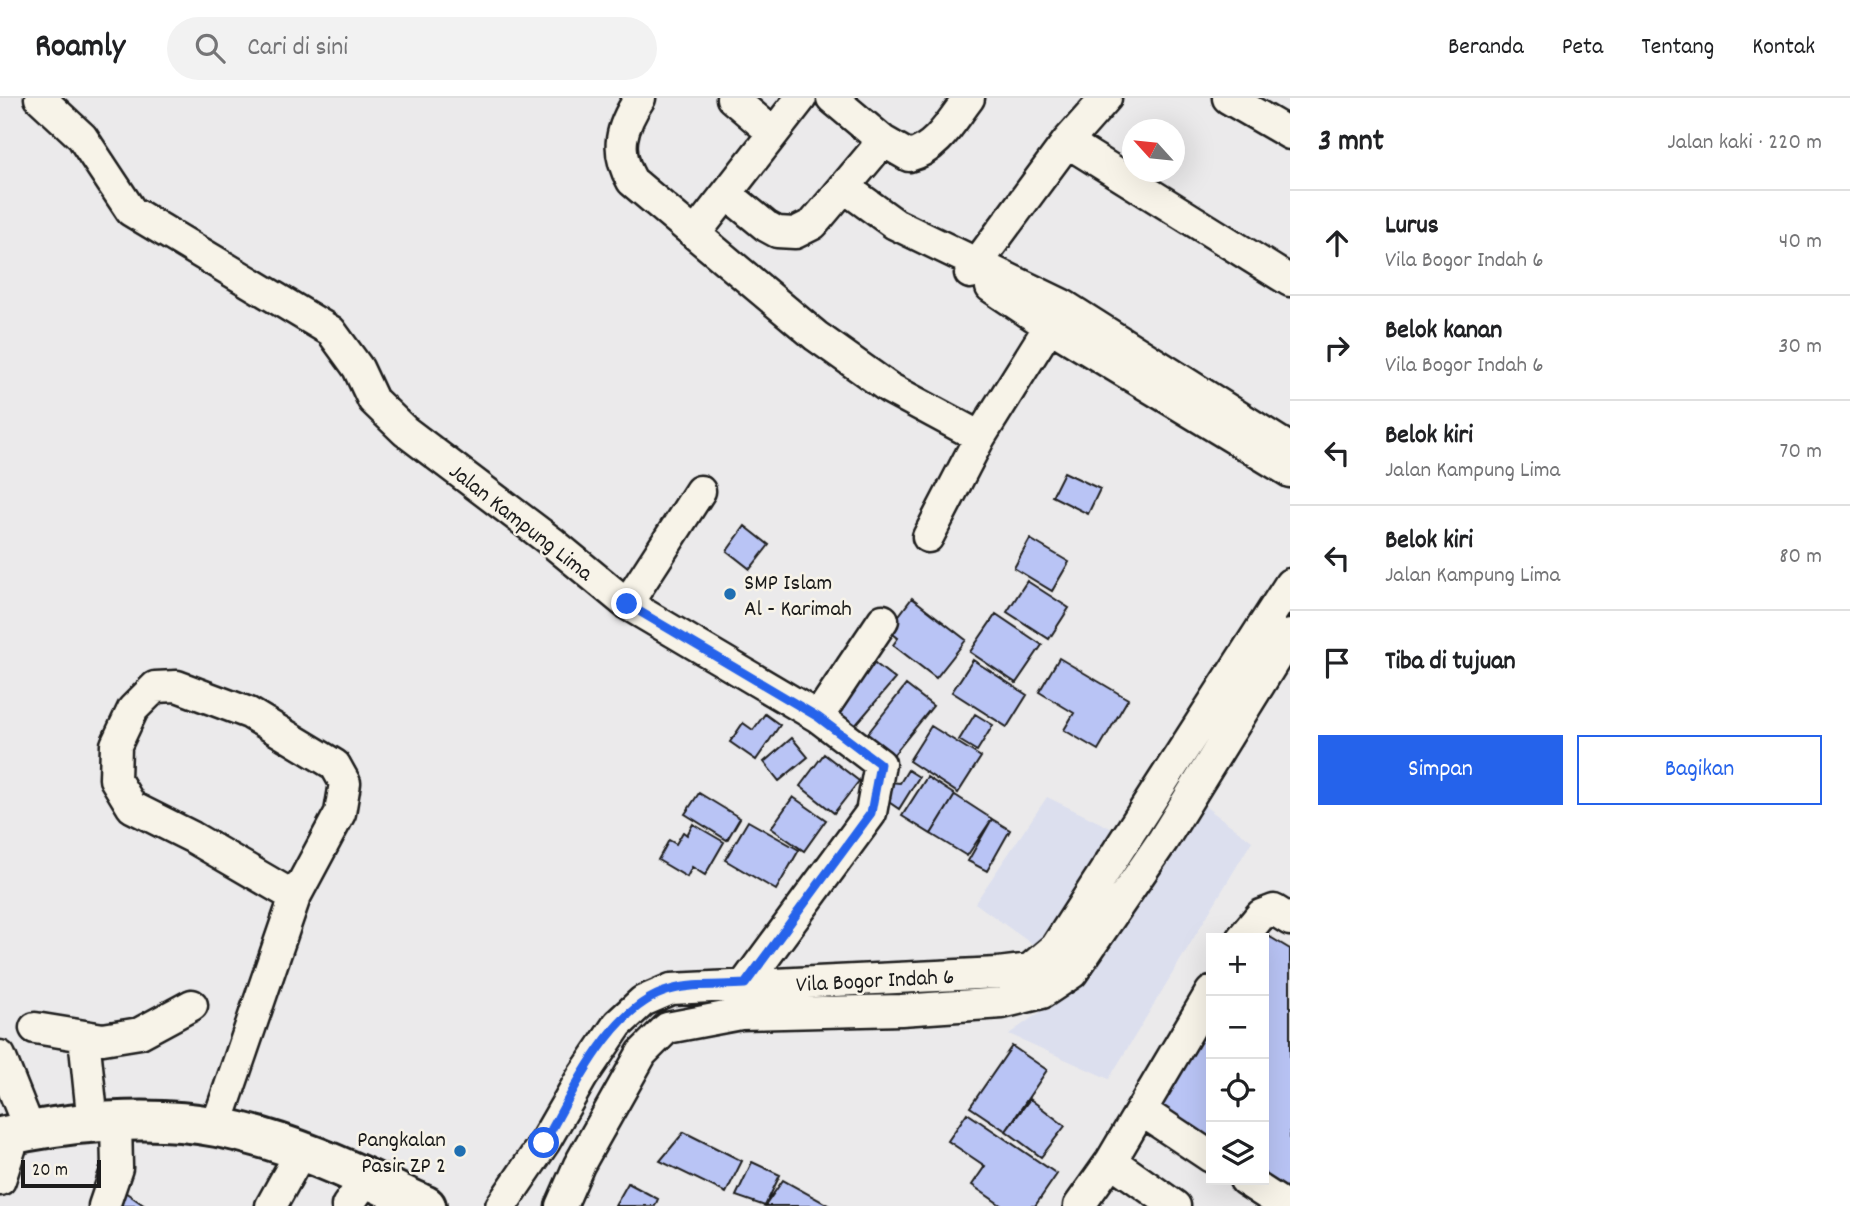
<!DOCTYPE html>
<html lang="id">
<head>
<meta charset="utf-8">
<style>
	:root { --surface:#fff; --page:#f2f2f2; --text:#202124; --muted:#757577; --line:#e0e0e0; --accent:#2563eb }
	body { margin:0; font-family:Dekko,sans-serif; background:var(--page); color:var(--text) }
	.controls { position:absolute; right:21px; bottom:21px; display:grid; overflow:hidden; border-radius:0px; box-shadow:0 7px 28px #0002 }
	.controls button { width:63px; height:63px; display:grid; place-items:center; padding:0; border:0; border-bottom:2px solid var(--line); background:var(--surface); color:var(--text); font:35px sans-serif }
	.compass { position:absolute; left:1122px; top:21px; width:63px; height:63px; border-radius:50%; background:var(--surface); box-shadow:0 7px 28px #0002; rotate:297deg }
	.scale { position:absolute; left:21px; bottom:18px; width:80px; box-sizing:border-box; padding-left:7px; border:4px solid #1c1c1c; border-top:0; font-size:19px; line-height:24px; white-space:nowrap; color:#1c1c1c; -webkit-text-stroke:5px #f7f3e8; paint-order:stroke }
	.stop { position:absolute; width:21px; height:21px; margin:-16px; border:5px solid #2563eb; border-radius:50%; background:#fff }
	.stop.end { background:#2563eb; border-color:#fff; box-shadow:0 2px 7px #0008 }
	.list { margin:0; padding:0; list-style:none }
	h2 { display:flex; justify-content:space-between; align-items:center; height:91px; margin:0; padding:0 28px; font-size:30px }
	h2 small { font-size:23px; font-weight:400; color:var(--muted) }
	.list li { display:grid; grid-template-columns:46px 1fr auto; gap:21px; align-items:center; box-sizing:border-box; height:105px; padding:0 28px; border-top:2px solid var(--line) }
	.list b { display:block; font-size:26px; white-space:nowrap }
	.list p { margin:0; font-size:23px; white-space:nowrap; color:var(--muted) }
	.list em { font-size:23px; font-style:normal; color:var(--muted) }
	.actions { display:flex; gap:14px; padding:21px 28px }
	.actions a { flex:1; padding:16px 0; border:2px solid var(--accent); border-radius:0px; text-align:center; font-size:24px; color:var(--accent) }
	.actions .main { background:var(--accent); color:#fff }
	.icon { flex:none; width:38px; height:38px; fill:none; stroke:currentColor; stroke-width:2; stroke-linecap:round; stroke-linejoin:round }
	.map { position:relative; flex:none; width:1290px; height:1108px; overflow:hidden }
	header { display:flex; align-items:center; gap:42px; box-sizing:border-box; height:98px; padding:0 35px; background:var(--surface); border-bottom:2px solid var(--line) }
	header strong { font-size:33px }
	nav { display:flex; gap:38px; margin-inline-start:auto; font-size:24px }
	.search { width:490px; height:63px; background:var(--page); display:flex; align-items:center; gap:18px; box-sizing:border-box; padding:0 24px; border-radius:38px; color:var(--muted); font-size:26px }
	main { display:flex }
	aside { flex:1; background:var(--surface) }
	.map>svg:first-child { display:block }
	.built { fill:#dcdfee }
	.building { fill:#b9c4f5; stroke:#1c1c1c; stroke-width:2 }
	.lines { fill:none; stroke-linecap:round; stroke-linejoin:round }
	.minor-casing { stroke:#1c1c1c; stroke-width:35 }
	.major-casing { stroke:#1c1c1c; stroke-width:44 }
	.minor { stroke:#f7f3e8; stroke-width:30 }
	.major { stroke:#f7f3e8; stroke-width:38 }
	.route { stroke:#2563eb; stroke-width:9 }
	.poi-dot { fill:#1f6fb2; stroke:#f7f3e8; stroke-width:2.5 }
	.labels { text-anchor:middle; stroke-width:5; stroke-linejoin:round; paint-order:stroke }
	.street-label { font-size:23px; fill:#1c1c1c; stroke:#f7f3e8 }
	.poi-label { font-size:23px; fill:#1c1c1c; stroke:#f7f3e8; text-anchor:start }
</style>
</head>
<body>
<header>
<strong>Roamly</strong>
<div class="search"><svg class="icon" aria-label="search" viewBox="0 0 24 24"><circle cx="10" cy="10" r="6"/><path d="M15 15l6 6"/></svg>Cari di sini</div>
<nav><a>Beranda</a><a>Peta</a><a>Tentang</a><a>Kontak</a></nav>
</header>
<main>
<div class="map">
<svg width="1290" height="1108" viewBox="0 0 1290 1108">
	<rect width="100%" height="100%" fill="#ebeaeb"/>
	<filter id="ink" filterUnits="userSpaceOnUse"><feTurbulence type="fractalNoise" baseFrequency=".0143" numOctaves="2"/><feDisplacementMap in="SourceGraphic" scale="14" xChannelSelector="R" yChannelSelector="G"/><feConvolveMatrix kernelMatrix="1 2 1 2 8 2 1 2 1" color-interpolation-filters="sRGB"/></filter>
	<g filter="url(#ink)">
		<!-- built -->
		<path class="built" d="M1047,699L1127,738L1040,852L975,805Z
			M1199,704L1252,743L1109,981L1009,936L1076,889Z"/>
		<!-- building -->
		<path class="building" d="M1064,374L1100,391L1088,416L1052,398Z
			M745,428L769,447L750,471L727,453Z
			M1030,441L1069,464L1052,493L1014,470Z
			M1027,483L1069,510L1049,541L1007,514Z
			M912,500L966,542L936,580L893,547L898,540L888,532Z
			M996,516L1042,547L1016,585L970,554Z
			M1059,560L1128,601L1098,652L1064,632L1074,615L1039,594Z
			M871,562L895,581L854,629L831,610Z
			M973,562L1027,597L1007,629L952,594Z
			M906,587L933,608L891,660L865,639Z
			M765,616L780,627L756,662L730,644L743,625L753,632Z
			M975,616L993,627L977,653L959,642Z
			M931,628L981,659L958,695L909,663Z
			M792,640L808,659L779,683L764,664Z
			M824,656L859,683L834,715L800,688Z
			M908,672L919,679L899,711L880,698L889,684L900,685Z
			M927,679L955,697L931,736L902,718Z
			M699,695L740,720L727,742L685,716Z
			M955,697L992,721L967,758L931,736Z
			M793,699L826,722L804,753L771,730Z
			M992,721L1010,732L987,773L968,763Z
			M748,723L799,752L776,792L725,762Z
			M693,726L724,744L705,777L692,769L687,779L658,762L669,742L676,746L683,734L687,737Z
			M1265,836L1290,851V1094L1264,1078L1262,840Z
			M1211,925V1046L1158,1013Z
			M1012,948L1047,972L1006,1033L970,1009Z
			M1030,1001L1065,1028L1041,1059L1006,1033Z
			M967,1015L1057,1076L1035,1108H1002L972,1087L985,1068L948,1043Z
			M684,1034L742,1063L726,1095L660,1063Z
			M752,1064L780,1077L765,1108L736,1098Z
			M783,1082L830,1108H765Z
			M628,1085L658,1101L655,1108H615Z
			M125,1094L145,1108H115Z"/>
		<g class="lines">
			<!-- minor casing -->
			<g class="minor-casing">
				<path id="minor" d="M40,0L82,39L131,113L331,233L358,270L373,302L405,333L553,445L627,506L818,619L880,666L871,715L745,886L741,916
					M640,0C621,29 614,52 632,83L816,238L889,290L980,339
					M732,0L773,35
					M1228,0L1290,36
					M883,43L909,58C937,51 952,22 969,0
					M1067,44L1106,0
					M844,89L895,126L1063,207L1290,351
					M727,96L766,128L777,134L795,135L813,126L883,43L832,0
					M695,136L801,0
					M970,175L1067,44L1290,183
					M991,189L1049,228L1290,374
					M928,439L980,339L1059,213
					M627,506L700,393
					M818,619L883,522
					M1242,840L1261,817L1274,812L1290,822
					M35,930L103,941L140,935L192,907
					M84,939L93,1026
					M0,958L30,1033
					M1142,1013L1211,1059
					M216,1029L295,799L340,715L345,685L335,667L249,615L177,588L155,589L133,611L116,647L115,681L132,709L192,739L295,799
					M1111,1063L1175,1108
					M0,1082L15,1036
					M1245,1082L1285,1108
					M104,1108L117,1070L116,1023
					M271,1108L302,1052
					M347,1108L367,1080
					M501,1108L544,1045L582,979L618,926L643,903L671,891L998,875L1030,871L1056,849L1290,486
					M561,1108L579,1067L642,955L667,930L741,916L901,912L1002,905L1042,895L1072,875L1163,742L1290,537
					M1079,1108L1111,1063L1211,894"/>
			</g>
			<!-- major casing -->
			<g class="major-casing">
				<path id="major" d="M0,1039C65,1024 151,1016 217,1029C291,1043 358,1076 426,1108"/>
			</g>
			<!-- minor -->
			<use href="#minor" class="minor"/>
			<!-- major -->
			<use href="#major" class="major"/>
		</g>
	</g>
	<g class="lines" filter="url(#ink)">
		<!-- route -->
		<path class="route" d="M544,1045C573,995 610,908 670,892C693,885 721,888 745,886L871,715L880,666L818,619L627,506"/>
	</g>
	<!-- markers -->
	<g class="poi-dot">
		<circle cx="730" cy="496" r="7"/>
		<circle cx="460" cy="1053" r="7"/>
	</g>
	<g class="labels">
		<!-- street labels -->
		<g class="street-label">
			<text transform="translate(522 423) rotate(38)" y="8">Jalan Kampung Lima</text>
			<text transform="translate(875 881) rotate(-3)" y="8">Vila Bogor Indah 6</text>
		</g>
		<!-- poi labels -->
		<g class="poi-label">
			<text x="744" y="491">SMP Islam<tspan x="744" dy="26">Al - Karimah</tspan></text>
			<text x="446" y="1048" text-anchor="end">Pangkalan<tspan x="446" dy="26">Pasir ZP 2</tspan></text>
		</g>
	</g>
</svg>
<div class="controls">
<button>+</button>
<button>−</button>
<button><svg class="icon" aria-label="locate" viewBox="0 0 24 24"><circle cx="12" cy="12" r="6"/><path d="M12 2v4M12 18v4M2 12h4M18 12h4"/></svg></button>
<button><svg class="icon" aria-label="layers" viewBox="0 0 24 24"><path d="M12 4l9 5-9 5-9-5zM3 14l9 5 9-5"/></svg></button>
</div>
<svg class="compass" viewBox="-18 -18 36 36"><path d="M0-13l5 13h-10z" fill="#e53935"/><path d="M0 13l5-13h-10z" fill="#757577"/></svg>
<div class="scale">20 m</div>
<div class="stop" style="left:544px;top:1045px"></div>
<div class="stop end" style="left:627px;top:506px"></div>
</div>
<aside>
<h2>3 mnt<small>Jalan kaki · 220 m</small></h2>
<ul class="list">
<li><svg class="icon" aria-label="ahead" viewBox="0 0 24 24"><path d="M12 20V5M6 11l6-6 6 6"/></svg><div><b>Lurus</b><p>Vila Bogor Indah 6</p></div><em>40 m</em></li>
<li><svg class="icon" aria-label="right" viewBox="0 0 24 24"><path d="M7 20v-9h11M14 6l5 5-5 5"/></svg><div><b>Belok kanan</b><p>Vila Bogor Indah 6</p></div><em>30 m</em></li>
<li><svg class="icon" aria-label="left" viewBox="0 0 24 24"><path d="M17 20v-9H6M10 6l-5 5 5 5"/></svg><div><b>Belok kiri</b><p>Jalan Kampung Lima</p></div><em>70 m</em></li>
<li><svg class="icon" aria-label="left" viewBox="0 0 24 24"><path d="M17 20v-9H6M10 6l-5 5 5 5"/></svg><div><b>Belok kiri</b><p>Jalan Kampung Lima</p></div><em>80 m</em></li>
<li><svg class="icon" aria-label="arrive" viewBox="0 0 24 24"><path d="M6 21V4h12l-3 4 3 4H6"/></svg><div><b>Tiba di tujuan</b></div></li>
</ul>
<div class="actions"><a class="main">Simpan</a><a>Bagikan</a></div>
</aside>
</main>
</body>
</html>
